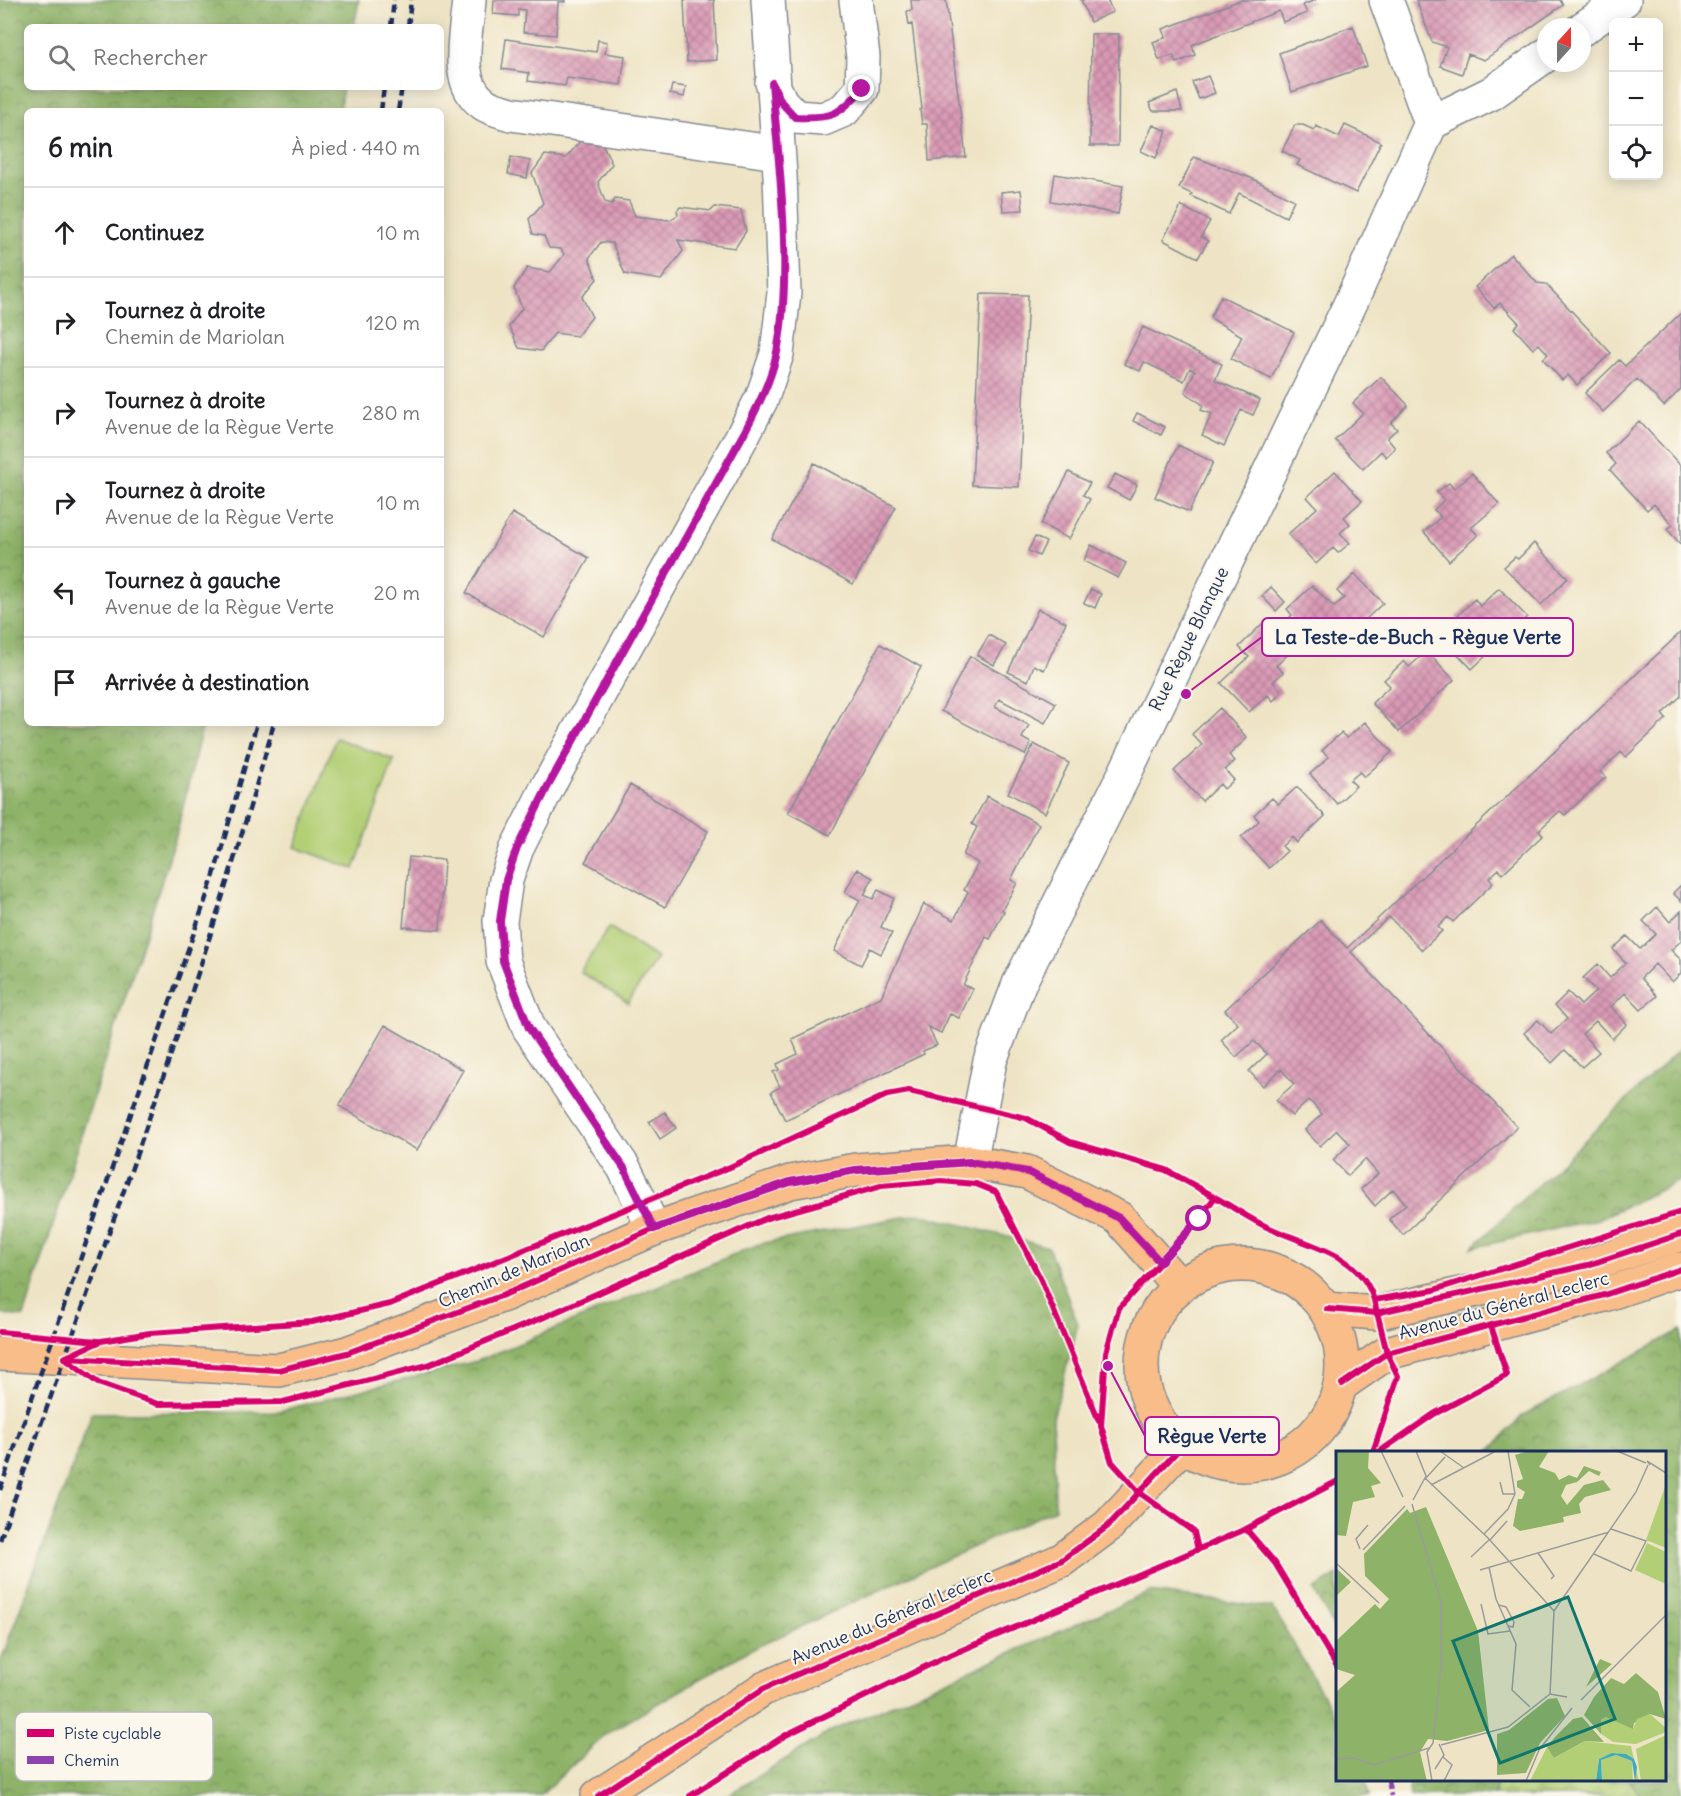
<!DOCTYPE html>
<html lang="fr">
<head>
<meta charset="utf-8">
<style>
	:root { --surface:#fff; --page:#f2f2f2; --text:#202124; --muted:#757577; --line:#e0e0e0 }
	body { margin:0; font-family:Delius,sans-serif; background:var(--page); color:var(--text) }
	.controls { position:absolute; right:18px; top:18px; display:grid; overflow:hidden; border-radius:9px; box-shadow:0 3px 15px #0003 }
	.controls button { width:54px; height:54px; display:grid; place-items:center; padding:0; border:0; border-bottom:2px solid var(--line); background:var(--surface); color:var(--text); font:30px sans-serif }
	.compass { position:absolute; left:1537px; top:18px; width:54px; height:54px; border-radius:50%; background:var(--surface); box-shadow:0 3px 15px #0003; rotate:21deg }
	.stop { position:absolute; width:18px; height:18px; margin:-14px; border:4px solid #b5179e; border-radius:50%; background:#fff }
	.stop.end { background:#b5179e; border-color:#fff; box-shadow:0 2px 6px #0008 }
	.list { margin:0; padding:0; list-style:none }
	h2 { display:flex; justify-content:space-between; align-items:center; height:78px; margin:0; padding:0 24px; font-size:26px }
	h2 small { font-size:20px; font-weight:400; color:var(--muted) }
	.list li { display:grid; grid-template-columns:39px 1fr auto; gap:18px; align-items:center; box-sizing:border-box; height:90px; padding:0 24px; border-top:2px solid var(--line) }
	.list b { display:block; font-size:22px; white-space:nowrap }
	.list p { margin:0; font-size:20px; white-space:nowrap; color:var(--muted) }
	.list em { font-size:20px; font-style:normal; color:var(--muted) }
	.icon { flex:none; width:33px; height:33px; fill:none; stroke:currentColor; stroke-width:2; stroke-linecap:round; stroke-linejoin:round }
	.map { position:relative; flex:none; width:1681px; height:1796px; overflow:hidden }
	.search { position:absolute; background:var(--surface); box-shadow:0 3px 15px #0003; left:24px; top:24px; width:420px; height:66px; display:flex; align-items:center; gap:15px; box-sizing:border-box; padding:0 21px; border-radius:9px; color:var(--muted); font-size:22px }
	.panel { position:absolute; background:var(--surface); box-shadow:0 3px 15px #0003; left:24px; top:108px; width:420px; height:618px; border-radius:9px }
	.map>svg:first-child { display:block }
	.green { fill:#b3cf76; stroke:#677f6a; stroke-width:1.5 }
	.forest { fill:url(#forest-crowns); stroke:#547062; stroke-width:1.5 }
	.wetland { fill:url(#wetland-marsh); stroke:#677f6a; stroke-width:1.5 }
	.building { fill:url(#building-cross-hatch) }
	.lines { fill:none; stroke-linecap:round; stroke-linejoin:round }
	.minor-casing { stroke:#848a92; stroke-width:36 }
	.major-casing { stroke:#848a92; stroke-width:36 }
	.minor { stroke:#fff; stroke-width:33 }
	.major { stroke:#f8bd89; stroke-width:33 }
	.rail { stroke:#1b2f5e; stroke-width:4.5; stroke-dasharray:9 4.5; stroke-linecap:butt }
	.quiet { stroke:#8e44ad; stroke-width:4.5; stroke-dasharray:9 4.5; stroke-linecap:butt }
	.cycleway-casing { stroke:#fbf7ec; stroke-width:10 }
	.cycleway { stroke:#d6006c; stroke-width:6 }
	.route { stroke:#b5179e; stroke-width:8 }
	.labels { text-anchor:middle; stroke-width:4.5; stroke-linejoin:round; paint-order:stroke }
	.street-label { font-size:18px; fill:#1b2f5e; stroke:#fbf7ec }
	.inset-road { fill:none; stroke:#9a9c9c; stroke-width:1.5 }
	.view { fill:#0f766e; fill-opacity:0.15; stroke:#0f766e; stroke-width:3 }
	.inset-edge { fill:none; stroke:#1b2f5e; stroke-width:3 }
	.key { fill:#fbf7ec; stroke:#b8bbc1; stroke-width:1.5 }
	.key-label { font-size:16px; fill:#1b2f5e }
	.leader { fill:none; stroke:#b5179e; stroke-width:2 }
	.callout-dot { fill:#b5179e; stroke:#fbf7ec; stroke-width:2 }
	.callout { fill:#fbf7ec; stroke:#b5179e; stroke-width:2 }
	.callout-label { font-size:20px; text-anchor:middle; font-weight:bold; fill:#1b2f5e }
</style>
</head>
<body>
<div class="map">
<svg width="1681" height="1796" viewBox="0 0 1681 1796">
	<defs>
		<pattern id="forest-crowns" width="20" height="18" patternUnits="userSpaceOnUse" patternTransform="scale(1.5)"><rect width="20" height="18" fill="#8eb267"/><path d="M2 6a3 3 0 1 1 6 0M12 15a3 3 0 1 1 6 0" fill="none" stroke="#739158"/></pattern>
		<pattern id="wetland-marsh" width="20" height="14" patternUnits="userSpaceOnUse" patternTransform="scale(1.5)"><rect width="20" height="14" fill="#b3cf76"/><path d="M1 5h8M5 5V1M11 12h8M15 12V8" fill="none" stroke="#99b268"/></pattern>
		<pattern id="building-cross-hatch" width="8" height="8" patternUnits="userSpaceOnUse" patternTransform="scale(1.5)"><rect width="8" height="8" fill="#da9ab5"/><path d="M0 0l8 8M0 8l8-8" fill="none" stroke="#b07e96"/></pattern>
	</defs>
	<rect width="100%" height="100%" fill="#fbf7ec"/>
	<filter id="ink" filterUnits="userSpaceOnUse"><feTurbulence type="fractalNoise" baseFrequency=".0167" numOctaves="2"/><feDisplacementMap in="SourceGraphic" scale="12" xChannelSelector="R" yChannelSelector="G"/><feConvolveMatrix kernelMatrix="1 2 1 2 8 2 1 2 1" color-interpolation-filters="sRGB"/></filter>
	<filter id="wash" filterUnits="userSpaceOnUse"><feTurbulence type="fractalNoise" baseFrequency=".008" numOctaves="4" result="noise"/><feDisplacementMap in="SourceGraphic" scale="24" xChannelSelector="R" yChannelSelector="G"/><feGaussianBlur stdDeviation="1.35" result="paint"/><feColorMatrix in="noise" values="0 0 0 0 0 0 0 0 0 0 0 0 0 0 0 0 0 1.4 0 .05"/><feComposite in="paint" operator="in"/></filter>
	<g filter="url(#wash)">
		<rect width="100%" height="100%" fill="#eee4c5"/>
		<!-- green -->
		<path class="green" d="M336,738L394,760L354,869L295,847Z
			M609,927L657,958L628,1003L580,972Z"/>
		<!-- forest -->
		<path class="forest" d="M0,0H359L354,27H27V87H343L339,111H27V723H203L176,836L24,1317L0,1314Z
			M1681,1048V1180L1598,1219L1472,1248Z
			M919,1214L1048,1247L1078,1324L1053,1418L1055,1509L748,1651L606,1734L540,1796H0V1663L92,1413L275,1412L477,1361L759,1244Z
			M1681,1330V1796H1641L1629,1780H1664V1452H1489L1522,1416Z
			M1337,1575V1634L1314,1590Z
			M1150,1592L1273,1608L1337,1720L1338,1780H1365L1369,1796H726L831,1731Z
			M1408,1780H1497L1494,1796H1410Z"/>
		<!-- wetland -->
		<path class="wetland" d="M1497,1780H1629L1641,1796H1494Z"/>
		<g id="blocks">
			<!-- building -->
			<path class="building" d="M494,0H565V2H558L556,35L523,32L525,10L518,9V16L493,14Z
				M684,0H714L717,60L687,62Z
				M911,0H946L966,157L929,161L927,124H922L920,110L922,109L912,24L909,25L907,11L912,10Z
				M1081,0H1107L1113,12L1090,22Z
				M1241,0H1316L1303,5L1307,13L1283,22L1279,11L1192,45L1195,55L1176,63L1173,55L1159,60L1153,42L1166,37L1163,29Z
				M1416,0H1560L1563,5L1484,60L1468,54L1462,74L1440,66L1447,47L1432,42Z
				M1353,26L1367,66L1292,92L1279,53Z
				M1091,34H1119L1118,146H1090Z
				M506,39L596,52L598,40L607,42L605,53L625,56L621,85L567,78L565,86L528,81L529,73L502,69Z
				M1208,76L1215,93L1199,99L1192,82Z
				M672,85L686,87L684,97L670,94Z
				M1177,92L1182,111H1153L1149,103Z
				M1153,125L1167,131L1156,158L1141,151Z
				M1295,125H1303L1314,130L1316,126L1339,137L1345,125L1381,142L1356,193L1297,165L1300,160L1282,151Z
				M580,141L603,145L612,164L598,182L605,202L612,204L615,199L629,201L635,216L670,220L678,215L677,211L680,207L711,211L715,207L741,210L746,231L735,248L678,240L683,251L661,280L625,274L612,243L601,242L589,258L597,279L582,297L592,317L577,336L555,333L541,351L519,348L509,326L522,308L514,288L527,268L550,272L564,255L561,249L549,248L544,236L533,234L529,219L543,203L532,173L545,155L566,158Z
				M511,157L530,161L527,178L508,174Z
				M1194,157L1251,178L1294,200L1286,217L1239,193L1229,214L1191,196L1192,194L1179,188Z
				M1055,174L1123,186L1118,214L1051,201Z
				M1021,190L1023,210L1003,211L1001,192Z
				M1181,206L1210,221L1201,237L1208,241L1198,258L1163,240Z
				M1511,254L1537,283L1546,284L1611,353L1577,385L1568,375L1562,380L1543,359L1548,354L1539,344L1533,349L1514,328L1519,323L1500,303L1494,308L1475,287Z
				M981,294L1028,295L1019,487L972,485Z
				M1221,296L1294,332L1271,379L1231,359L1242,336L1210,318Z
				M1681,313V389L1664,406L1637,379L1603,412L1585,393L1619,360L1625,366Z
				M1143,327L1222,364L1215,380L1260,400L1253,415L1241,410L1224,446L1202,435L1212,414L1201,410L1203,405L1185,392L1195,371L1190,368L1184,381L1144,362L1140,371L1124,364Z
				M1381,377L1408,405L1391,423L1397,429L1387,438L1395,448L1386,457L1381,451L1363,469L1335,440L1363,413L1353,403Z
				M1137,413L1165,427L1161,435L1133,421Z
				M1639,421L1681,466V545L1667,529L1673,525L1654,504L1647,510L1610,470L1616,464L1606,453Z
				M1178,445L1213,462L1189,512L1155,497Z
				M814,463L896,507L853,584L772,539Z
				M1335,471L1362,501L1344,517L1350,524L1340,533L1350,543L1338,553L1333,548L1316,564L1288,534L1317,508L1307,497Z
				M1069,472L1090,483L1083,495L1090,499L1069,539L1041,524Z
				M1472,473L1499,504L1471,528L1478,535L1449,561L1424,532L1441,517L1434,510L1444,500L1437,492L1449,483L1454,489Z
				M1115,474L1137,485L1129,500L1107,488Z
				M512,513L589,558L544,637L466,593Z
				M1035,537L1046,542L1039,556L1028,551Z
				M1534,543L1568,578L1541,605L1504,567L1515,557L1518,559Z
				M1091,545L1126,563L1118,578L1084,561Z
				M1355,574L1383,603L1365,620L1368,624L1358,634L1351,626L1341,635L1336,630L1318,646L1290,617L1292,615L1287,609L1312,586L1334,607L1344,598L1337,591Z
				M1271,587L1285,602L1276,611L1262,596Z
				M1499,588L1527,617L1472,669L1444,640L1461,623L1456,617L1475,599L1480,606Z
				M1091,589L1101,594L1095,608L1084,603Z
				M1038,609L1066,622L1044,670L1034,665L1028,681L1008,672Z
				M1267,619L1275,627L1282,621L1301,641L1276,666L1283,672L1273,682L1282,692L1273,701L1268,695L1249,712L1221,683L1249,657L1239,647Z
				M1681,632V696L1662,714L1666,719L1626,757L1621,752L1600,772L1606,777L1565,815L1560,811L1539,830L1543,835L1502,874L1499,869L1489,878L1493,883L1453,922L1448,917L1438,927L1442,931L1422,950L1389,917L1351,952L1517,1127L1403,1235L1389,1219L1406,1204L1393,1189L1375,1206L1361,1189L1378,1174L1365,1159L1348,1176L1333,1160L1350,1144L1337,1130L1320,1146L1305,1130L1322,1114L1309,1100L1292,1116L1276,1100L1294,1084L1281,1069L1263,1086L1249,1071L1267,1054L1254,1041L1236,1057L1221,1040L1238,1024L1225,1010L1321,920L1347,948Z
				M989,635L1006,645L994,665L977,655Z
				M880,644L921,667L830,835L788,813Z
				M1427,651L1454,680L1399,732L1372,703L1390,686L1384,680L1404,661L1409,667Z
				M970,656L1056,703L1045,723L999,699L995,707L1029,725L1022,738L1031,743L1025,755L941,711Z
				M1220,708L1247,738L1229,755L1235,761L1225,770L1234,780L1224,789L1220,784L1202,801L1174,771L1202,745L1192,734Z
				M1365,722L1392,752L1364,777L1360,772L1350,780L1356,786L1337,804L1310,774L1329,757L1322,751L1332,741L1341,733L1347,738Z
				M1034,744L1069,763L1045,813L1008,793Z
				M630,785L708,831L665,907L585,862Z
				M1297,787L1325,816L1297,843L1292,837L1282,846L1287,851L1269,868L1241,838L1259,821L1254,815L1272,798L1278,804Z
				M987,796L1039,824L1011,880L1017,883L1002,910L1004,911L990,939L986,937L963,985L973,989L959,1018L950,1014L941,1033L928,1027L937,1045L923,1051L924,1054L785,1120L771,1092L780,1087L773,1072L779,1070L777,1064L798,1054L792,1039L881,997L924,904L954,920L968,892L964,890L978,863L963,855L977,827L972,824Z
				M409,857L444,860L440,930L403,927Z
				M857,869L873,878L864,895L873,899L878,890L894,898L881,927L892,933L881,954L870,948L861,965L834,951L860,900L845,892Z
				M1681,885V901L1673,893Z
				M1657,907L1670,922L1681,911V941L1671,950L1681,960V973L1672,982L1655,964L1641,978L1657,996L1641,1010L1625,993L1611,1007L1627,1024L1612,1039L1596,1021L1582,1034L1599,1052L1582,1067L1565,1050L1552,1063L1524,1033L1538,1020L1551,1034L1567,1019L1555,1005L1568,992L1581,1005L1596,991L1583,978L1598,964L1610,978L1626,963L1613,949L1627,936L1640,949L1656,934L1643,921Z
				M385,1025L463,1070L417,1150L339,1106Z
				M665,1112L676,1128L660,1139L649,1122Z"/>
		</g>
	</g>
	<g filter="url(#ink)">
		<use href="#blocks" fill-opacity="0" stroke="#848a92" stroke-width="1.5"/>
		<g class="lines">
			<!-- minor casing -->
			<g class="minor-casing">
				<path id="minor" d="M469,0C467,32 452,82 484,104C491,109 502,111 511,114L778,153
					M1386,0L1431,123
					M1582,29L1624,0
					M772,83L781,102L795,117L823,119L844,110L862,89L863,57L856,0
					M1431,123L1492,93L1546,55
					M970,1162L990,1061L1019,984L1125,773L1352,300L1431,123
					M654,1229L624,1168L529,1028L503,961L500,921L506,880L517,848L548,786L744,433L762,398L777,354L784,293L780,175L768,0"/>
			</g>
			<!-- major casing -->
			<g class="major-casing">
				<path id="major" d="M1142 1365a100 100 0 1 1 200 0a100 100 0 1 1-200 0Z
					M1327,1309L1376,1313L1588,1265L1681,1234
					M0,1354L279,1370L347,1353L506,1294L654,1229L790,1182L856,1170L970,1162L1027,1172L1119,1218L1179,1286
					M1342,1384L1387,1353L1604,1295L1681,1269
					M598,1796L763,1689L1062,1560L1108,1526L1182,1446"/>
			</g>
			<!-- minor -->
			<use href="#minor" class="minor"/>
			<!-- major -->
			<use href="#major" class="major"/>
			<!-- rail -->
			<path class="rail" d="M391,27L394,0
				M408,27L411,0
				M381,111L384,87
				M398,111L402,87
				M0,1490L214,875L257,723
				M0,1540C95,1269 197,1000 274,723"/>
			<!-- quiet -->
			<path class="quiet" d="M1388,1780L1391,1796"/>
			<!-- cycleway casing -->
			<g class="cycleway-casing">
				<path id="cycleway" d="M1215,1197C1231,1206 1247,1217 1263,1225C1304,1246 1359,1250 1374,1300
					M1327,1309L1376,1313L1588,1265L1681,1234
					M0,1332L98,1341
					M64,1358L101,1341L150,1333L312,1322L390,1304L730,1167L887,1095L909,1091L1026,1118L1070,1142L1166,1170L1215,1197L1199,1219L1119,1308L1106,1352L1101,1426L1112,1462L1140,1493L1194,1532L1198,1550
					M64,1358L98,1383L158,1404L283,1402L428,1365L542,1318L767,1218L881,1186L941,1181L976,1184L996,1192L1041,1280L1099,1421
					M67,1358L279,1370L347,1353L506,1294L654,1229L790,1182L856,1170L970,1162
					M1342,1384L1387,1353L1604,1295L1681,1269
					M1373,1452L1398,1376L1387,1353L1374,1300L1434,1290L1681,1212
					M1379,1452L1434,1414L1507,1375L1491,1326
					M1246,1529L1275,1563L1338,1668
					M598,1796L763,1689L1062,1560L1108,1526L1182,1446
					M690,1796L786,1735L941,1659L1246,1529L1338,1481"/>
			</g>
			<!-- cycleway -->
			<use href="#cycleway" class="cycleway"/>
		</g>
	</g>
	<g class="lines" filter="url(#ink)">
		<!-- route -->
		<path class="route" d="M862,89C839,116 830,119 795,117L781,102L772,83C779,168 793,269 777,352C771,381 757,408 744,433L548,786L517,848L506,880L500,921L503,961L529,1028L624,1168L654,1229L790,1182L856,1170L970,1162L1028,1172L1119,1218L1160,1262L1199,1219"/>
	</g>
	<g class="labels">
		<!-- street labels -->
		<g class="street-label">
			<text transform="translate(1189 639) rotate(-64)" y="6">Rue Règue Blanque</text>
			<text transform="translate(514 1271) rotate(-23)" y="6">Chemin de Mariolan</text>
			<text transform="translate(1504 1306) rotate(-15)" y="6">Avenue du Général Leclerc</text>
			<text transform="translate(892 1617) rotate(-23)" y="6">Avenue du Général Leclerc</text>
		</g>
	</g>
	<!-- overview -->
	<g transform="translate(1336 1451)">
		<rect width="330" height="330" fill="#eee4c5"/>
		<path d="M330,33L329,47L330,97L310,89ZM311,92L330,101V133L299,119Z" fill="#b3cf76"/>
		<path d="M0,0H33L32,17L45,32L35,35L39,46L17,51L10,85L0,84ZM193,0H213L203,16L219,22L223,29L233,24L241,27L248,15L265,21L263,25L253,20L241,31L230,34L225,45L231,54L248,34L267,29L275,39L249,46L243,53L245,62L227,66L228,71L184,80L177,75L182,48H186L189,41L181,36V30L187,28L179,4ZM90,56L142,180L153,279L111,290L92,288L84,301L91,330H0V241L19,224L0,218V190L39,153L44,158L53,148L29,125L28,103L71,58L74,62ZM0,117L15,131L0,145ZM264,208L276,213L250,236ZM300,222L322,241L330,268L314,263L298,272L297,278L291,279L270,266L265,269V283L248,264L258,246L275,227L288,233ZM221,247L229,265L204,292L190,322L161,324V283L173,279L212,248ZM246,266L268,291L249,290L218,307L215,304L211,296L219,286L237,268Z" fill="#8eb267"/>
		<path d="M314,263L330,277V281L300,293L277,291L265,283V269L270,266L297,278L301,268ZM330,284V330H305L300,298ZM249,290L295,295L303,330H299L298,308L280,302L263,308L260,330H194L211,296L218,307ZM280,304L296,310L297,330H266L265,309Z" fill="#b3cf76"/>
		<path d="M276,302L290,303L298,308L301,316L299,330L296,310L280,304L265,309L266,329L260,330L263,308Z" fill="#3eacbc"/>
		<path class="inset-road" d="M45,0L67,46M104,0L128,17M172,0L179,43M281,0L310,12M314,14L311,10L330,22M89,27L152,87L218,160M90,27L109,6M164,31L167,43H179M95,34L160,0M77,49L90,25L80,0M76,53L105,151V215L97,292L91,301L96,330M148,83L172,58L179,43M154,89L171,70M24,98L20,88L32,74M27,99L69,55M202,102L218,125L215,128M258,103L295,120L310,90L275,78M135,106L154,88M0,112L43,152M153,116L160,148L180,193L176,239L194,256M144,119L273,81M145,153L152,183L174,180M163,154L170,156L178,171L177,176L172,175M218,160L300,41L312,14M214,243L218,160M245,249L330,164M105,294L172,276L214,243L231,246M107,306L116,314L108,330M0,308L18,307L38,314L93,297M99,318L108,304L103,293M190,330L203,299L236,257"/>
		<path class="view" d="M232,146L279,268L164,312L117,190Z"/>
		<rect width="330" height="330" class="inset-edge"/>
	</g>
	<!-- legend -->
	<rect x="15" y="1712" width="198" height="69" rx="9" class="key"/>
	<rect x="27" y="1729" width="27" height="8" fill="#d6006c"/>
	<rect x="27" y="1756" width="27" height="8" fill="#8e44ad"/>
	<g class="key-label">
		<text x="64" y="1739">Piste cyclable</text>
		<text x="64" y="1766">Chemin</text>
	</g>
	<!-- callouts -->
	<path class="leader" d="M1186 694L1262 637M1108 1366L1145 1436"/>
	<g class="callout-dot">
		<circle cx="1186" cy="694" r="6"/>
		<circle cx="1108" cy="1366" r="6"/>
	</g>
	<g class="callout">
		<rect x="1262" y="618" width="311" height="38" rx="6"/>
		<rect x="1145" y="1417" width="134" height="38" rx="6"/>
	</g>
	<g class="callout-label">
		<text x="1418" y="644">La Teste-de-Buch - Règue Verte</text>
		<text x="1212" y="1443">Règue Verte</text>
	</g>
</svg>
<div class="controls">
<button>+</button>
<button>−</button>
<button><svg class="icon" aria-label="locate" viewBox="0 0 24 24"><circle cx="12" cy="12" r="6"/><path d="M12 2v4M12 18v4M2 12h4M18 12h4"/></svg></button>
</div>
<svg class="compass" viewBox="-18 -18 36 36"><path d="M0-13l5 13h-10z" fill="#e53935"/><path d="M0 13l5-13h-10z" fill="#757577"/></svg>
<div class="stop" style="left:1199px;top:1219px"></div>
<div class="stop end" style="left:862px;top:89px"></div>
<div class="search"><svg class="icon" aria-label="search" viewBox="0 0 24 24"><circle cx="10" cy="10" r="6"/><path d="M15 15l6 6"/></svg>Rechercher</div>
<section class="panel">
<h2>6 min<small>À pied · 440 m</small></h2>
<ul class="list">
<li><svg class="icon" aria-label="ahead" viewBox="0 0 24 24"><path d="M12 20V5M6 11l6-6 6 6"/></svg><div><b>Continuez</b></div><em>10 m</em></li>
<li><svg class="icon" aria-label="right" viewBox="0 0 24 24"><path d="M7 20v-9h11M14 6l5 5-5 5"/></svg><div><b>Tournez à droite</b><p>Chemin de Mariolan</p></div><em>120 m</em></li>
<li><svg class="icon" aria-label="right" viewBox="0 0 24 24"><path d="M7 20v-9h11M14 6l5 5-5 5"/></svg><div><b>Tournez à droite</b><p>Avenue de la Règue Verte</p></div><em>280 m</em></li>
<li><svg class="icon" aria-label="right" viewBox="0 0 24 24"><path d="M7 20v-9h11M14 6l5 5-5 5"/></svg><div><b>Tournez à droite</b><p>Avenue de la Règue Verte</p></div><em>10 m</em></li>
<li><svg class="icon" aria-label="left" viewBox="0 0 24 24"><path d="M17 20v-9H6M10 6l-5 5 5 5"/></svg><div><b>Tournez à gauche</b><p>Avenue de la Règue Verte</p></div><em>20 m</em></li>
<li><svg class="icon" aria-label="arrive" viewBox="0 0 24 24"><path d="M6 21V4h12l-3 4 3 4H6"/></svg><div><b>Arrivée à destination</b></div></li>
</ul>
</section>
</div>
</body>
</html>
